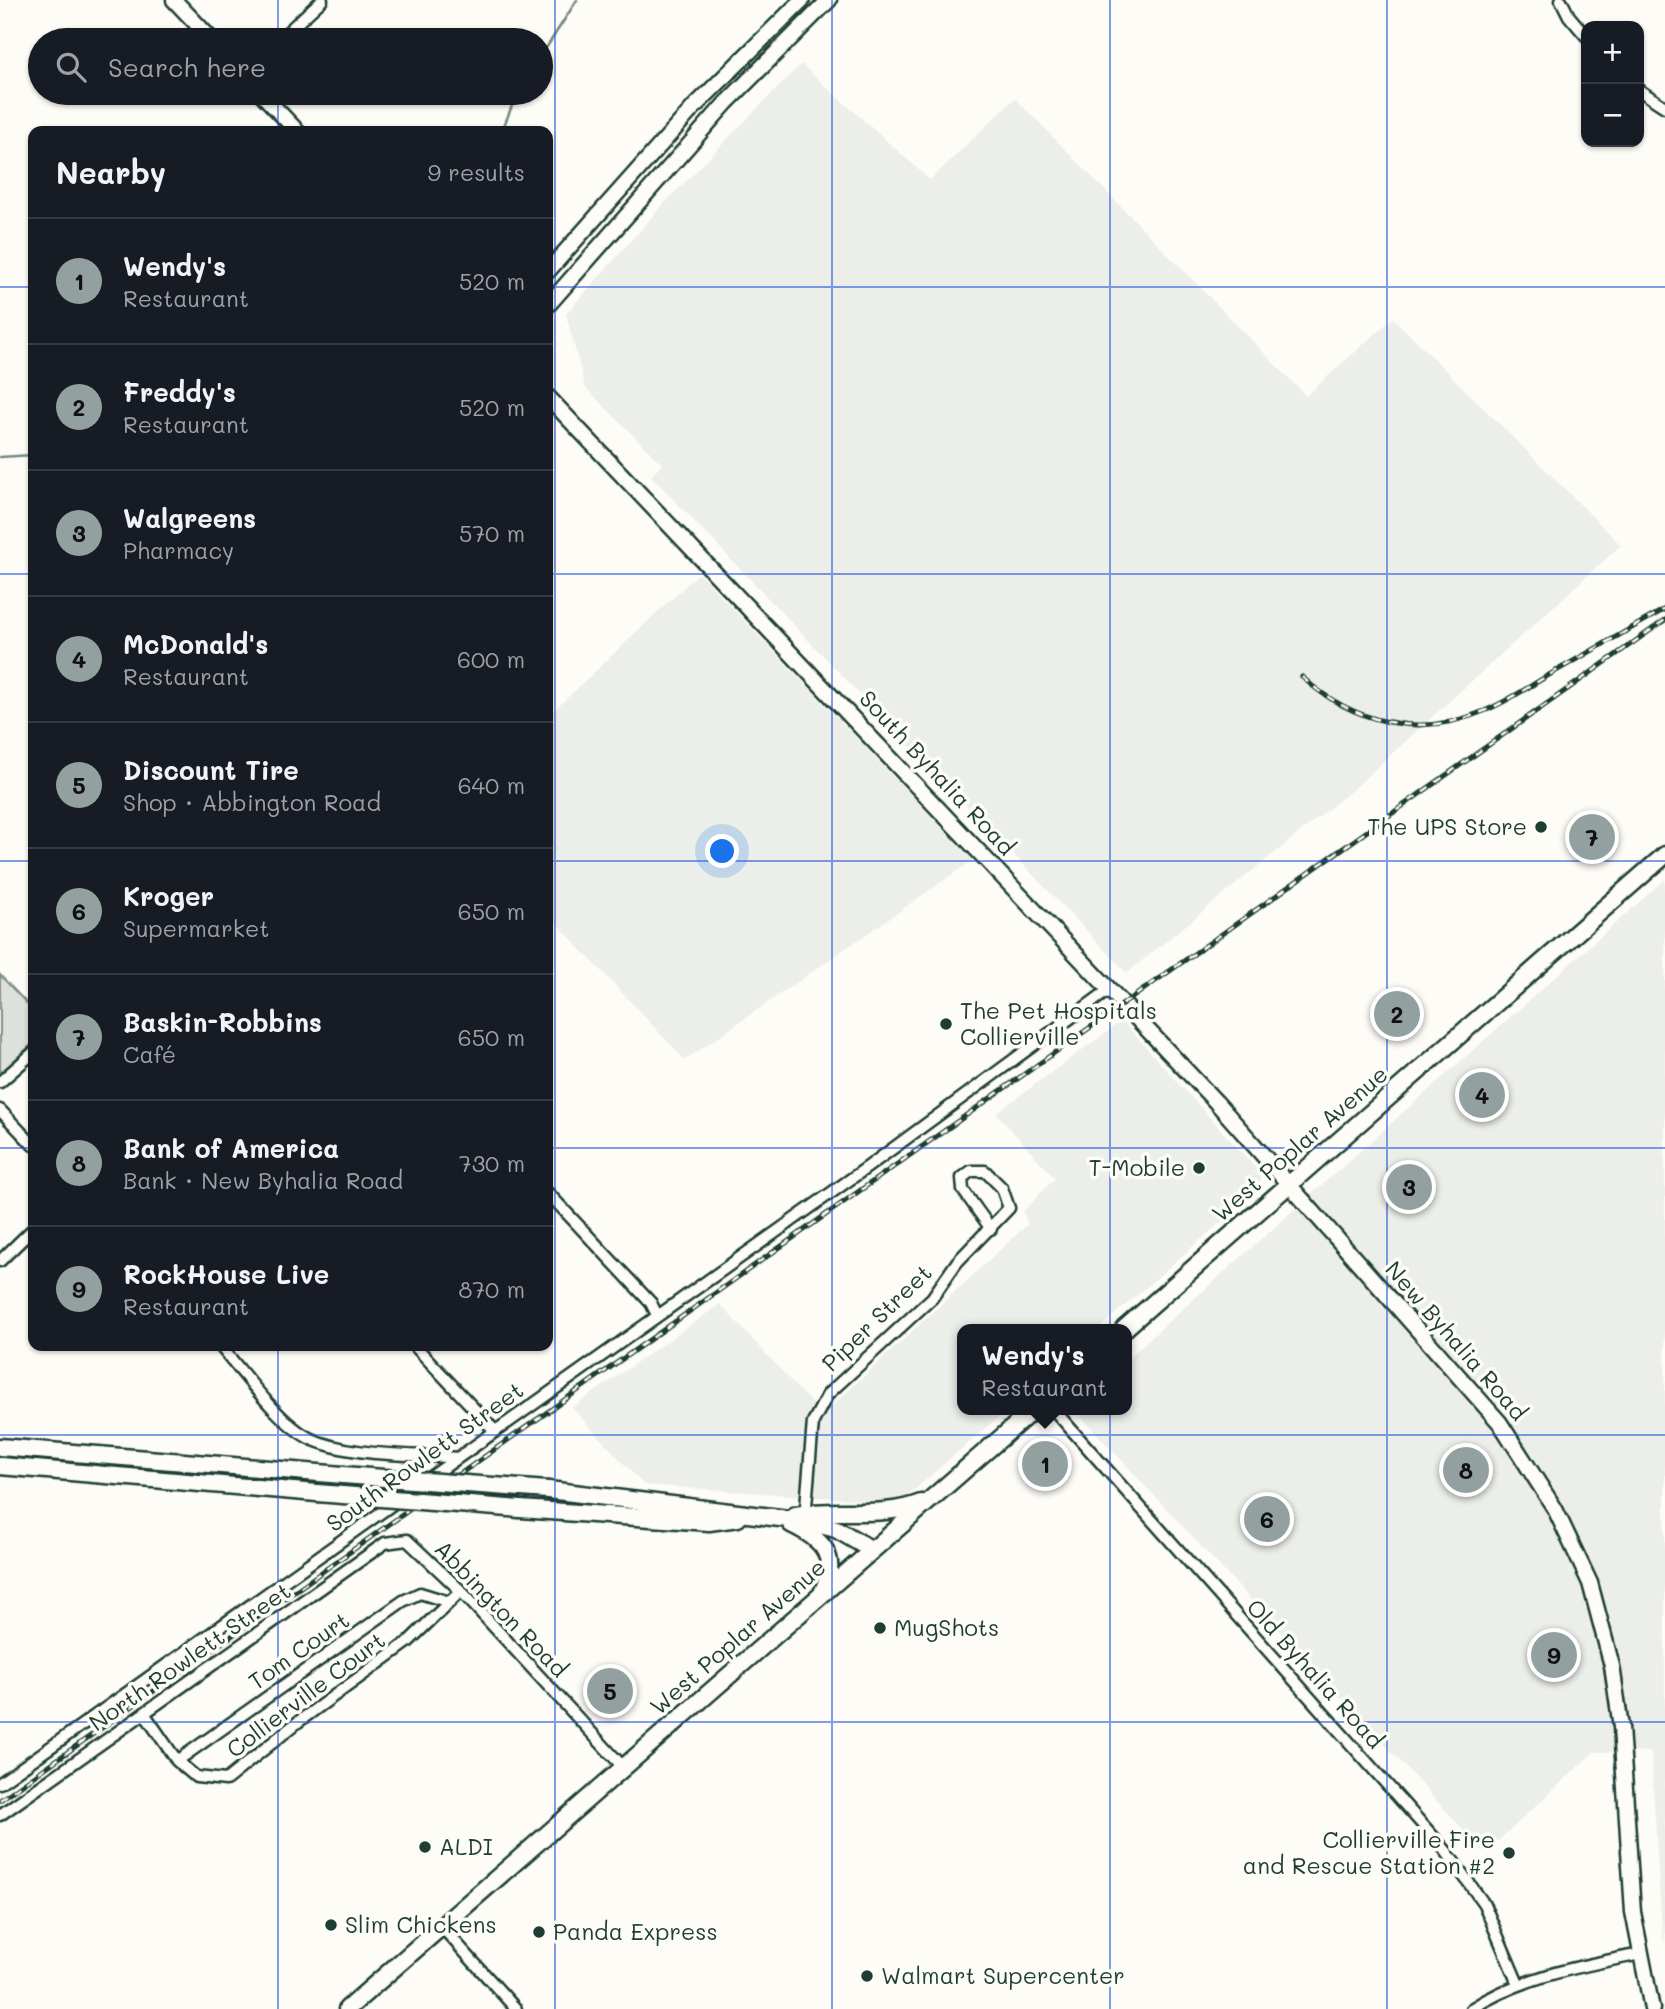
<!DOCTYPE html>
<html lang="en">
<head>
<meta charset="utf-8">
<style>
	:root { --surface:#171b24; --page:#20242c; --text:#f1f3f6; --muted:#9ea1a6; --line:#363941; --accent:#92a19f }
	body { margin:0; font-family:Mali,sans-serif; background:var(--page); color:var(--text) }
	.controls { position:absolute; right:21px; top:21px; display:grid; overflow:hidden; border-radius:14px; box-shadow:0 2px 5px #0004 }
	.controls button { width:63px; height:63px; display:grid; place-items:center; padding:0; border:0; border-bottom:2px solid var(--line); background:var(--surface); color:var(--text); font:35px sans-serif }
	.you { position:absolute; left:723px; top:852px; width:24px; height:24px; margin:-18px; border:5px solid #fff; border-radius:50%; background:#1a73e8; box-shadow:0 0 0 10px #1a73e833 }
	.badge { display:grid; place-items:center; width:46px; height:46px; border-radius:50%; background:var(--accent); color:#111; font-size:23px; font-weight:700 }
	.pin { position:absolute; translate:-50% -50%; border:4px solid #fff; box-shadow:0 2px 7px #0006 }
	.popup { position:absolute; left:957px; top:1324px; width:175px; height:91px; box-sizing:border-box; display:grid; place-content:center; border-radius:14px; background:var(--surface); filter:drop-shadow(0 2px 5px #0005); font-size:23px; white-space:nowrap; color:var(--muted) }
	.popup b { font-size:26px; color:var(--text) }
	.popup::after { content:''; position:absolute; left:50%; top:100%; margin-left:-14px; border:14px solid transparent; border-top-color:var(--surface) }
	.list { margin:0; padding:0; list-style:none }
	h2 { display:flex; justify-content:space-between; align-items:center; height:91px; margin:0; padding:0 28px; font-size:30px }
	h2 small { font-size:23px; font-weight:400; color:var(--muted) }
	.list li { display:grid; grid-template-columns:46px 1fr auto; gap:21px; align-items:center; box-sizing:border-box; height:126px; padding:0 28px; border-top:2px solid var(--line) }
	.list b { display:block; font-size:26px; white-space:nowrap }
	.list p { margin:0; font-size:23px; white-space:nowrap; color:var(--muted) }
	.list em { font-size:23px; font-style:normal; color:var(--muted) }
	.icon { flex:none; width:38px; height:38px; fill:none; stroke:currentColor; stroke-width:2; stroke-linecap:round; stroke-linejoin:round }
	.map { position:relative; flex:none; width:1665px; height:2009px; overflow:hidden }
	.search { position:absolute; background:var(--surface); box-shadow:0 2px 5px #0004; left:28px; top:28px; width:525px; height:77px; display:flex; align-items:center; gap:18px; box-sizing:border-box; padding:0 24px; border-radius:38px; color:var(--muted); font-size:26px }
	.panel { position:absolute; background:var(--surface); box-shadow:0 2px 5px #0004; left:28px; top:126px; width:525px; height:1225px; border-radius:14px }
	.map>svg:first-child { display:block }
	.built { fill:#eceee9 }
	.green { fill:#dde0db; stroke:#7e8e88; stroke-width:2 }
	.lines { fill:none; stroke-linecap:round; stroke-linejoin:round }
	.stream { stroke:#75877f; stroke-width:2.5 }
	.street-casing { stroke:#1f3d34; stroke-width:15 }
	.secondary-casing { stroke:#1f3d34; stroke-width:19 }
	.primary-casing { stroke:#1f3d34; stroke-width:21 }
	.street { stroke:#fdfcf7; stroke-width:10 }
	.secondary { stroke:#fdfcf7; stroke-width:14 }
	.primary { stroke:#fdfcf7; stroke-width:16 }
	.rail-casing { stroke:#1f3d34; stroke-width:5 }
	.rail { stroke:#fdfcf7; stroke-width:2.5; stroke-dasharray:8; stroke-linecap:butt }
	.primary-bridge-casing { stroke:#1f3d34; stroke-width:21; stroke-linecap:butt }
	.primary-bridge { stroke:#fdfcf7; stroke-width:16 }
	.grid { fill:none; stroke:#1d4ed8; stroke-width:2; stroke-opacity:0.55 }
	.poi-dot { fill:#1f3d34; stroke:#fdfcf7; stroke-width:2.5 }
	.labels { text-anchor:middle; stroke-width:7; stroke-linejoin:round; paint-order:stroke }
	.street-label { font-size:23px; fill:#1f3d34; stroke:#fdfcf7 }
	.poi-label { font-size:23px; fill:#1f3d34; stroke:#fdfcf7; text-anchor:start }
</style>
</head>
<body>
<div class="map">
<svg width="1665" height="2009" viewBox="0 0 1665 2009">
	<rect width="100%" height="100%" fill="#fdfcf7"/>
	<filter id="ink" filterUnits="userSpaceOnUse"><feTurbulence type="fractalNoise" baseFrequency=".0143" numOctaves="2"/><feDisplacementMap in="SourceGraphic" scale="14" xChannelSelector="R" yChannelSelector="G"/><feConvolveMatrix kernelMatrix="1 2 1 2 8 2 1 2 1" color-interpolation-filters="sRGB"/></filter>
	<g filter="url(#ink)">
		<!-- built -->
		<path class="built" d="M801,64L930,180L1015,98L1306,396L1393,318L1621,545L1352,790L1127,973L651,476L662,464L585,387L566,314L660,208Z
			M699,573L973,860L685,1060L548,914V716Z
			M1665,879V1944L1662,1931L1651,1752H1594L1485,1853L1075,1410H1127V1359Z
			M1122,1021L1261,1174L1260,1188L1098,1329H963V1410H1006L906,1497L896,1502L644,1485L572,1408L720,1304L822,1415L1028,1224L1023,1212L1055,1178L996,1113Z"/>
		<!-- green -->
		<path class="green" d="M0,975L33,1010V1043L0,1074Z"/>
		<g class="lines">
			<!-- stream -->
			<path class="stream" d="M541,56L577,0
				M502,131L517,93
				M0,457L33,455"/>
			<!-- street casing -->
			<g class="street-casing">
				<path id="street" d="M1561,0L1569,16L1586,36
					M279,40L322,0
					M1639,90L1665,107
					M0,1082L33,1053
					M0,1110L33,1145
					M548,1193L651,1303L657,1315
					M0,1261L33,1229
					M220,1346C244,1373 278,1422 309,1438C349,1457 414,1454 458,1458
					M415,1346L495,1431
					M1054,1410L1446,1851L1484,1904L1518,1984
					M805,1519L813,1422L828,1394L932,1298L957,1262L1009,1208L1002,1188L985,1171H971L962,1178L963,1190L991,1229
					M144,1713L177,1761L196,1777L226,1780L298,1722L408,1642L461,1591
					M177,1761L403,1601L420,1593L449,1602
					M0,1783L869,1166L1110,989
					M0,1815L385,1543L407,1540L461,1591L623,1767
					M441,1926L516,2009
					M1471,2009C1523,1976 1581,1966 1641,1954"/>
			</g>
			<!-- secondary casing -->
			<g class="secondary-casing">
				<path id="secondary" d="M174,0L212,40
					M261,93L297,131
					M548,271L695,106L802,0
					M548,305L726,103L829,0
					M548,397L1216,1102L1500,1423L1555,1509L1590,1583L1612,1666L1621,1727L1633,1912L1652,2009"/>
			</g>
			<!-- primary casing -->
			<g class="primary-casing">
				<path id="primary" d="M1124,1329L1665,855
					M0,1447L343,1475
					M0,1466L317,1493
					M548,1490L805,1521L836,1529L872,1550
					M520,1509L709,1522L738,1518
					M795,1515C838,1507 880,1519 921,1503
					M791,1524C823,1539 840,1557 822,1593
					M347,2009L1033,1410"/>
			</g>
			<!-- street -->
			<use href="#street" class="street"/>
			<!-- secondary -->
			<use href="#secondary" class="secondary"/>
			<!-- primary -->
			<use href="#primary" class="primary"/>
			<!-- rail casing -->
			<g class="rail-casing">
				<path id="rail" d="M1302,677C1353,723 1419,739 1484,711C1507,702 1528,687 1549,675C1588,653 1626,631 1665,609
					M0,1800L1665,620"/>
			</g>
			<!-- rail -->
			<use href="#rail" class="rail"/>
			<!-- primary-bridge casing -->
			<g class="primary-bridge-casing">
				<path id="primary-bridge" d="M343,1475L548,1490
					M317,1493L520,1509"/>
			</g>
			<!-- primary-bridge -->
			<use href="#primary-bridge" class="primary-bridge"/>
		</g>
	</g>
	<!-- grid -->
	<path class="grid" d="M278,0V40M555,0V2009M832,0V2009M1110,0V2009M1387,0V2009M278,93V131M0,287H33M548,287H1665M0,574H33M548,574H1665M0,861H33M548,861H1665M0,1148H33M548,1148H1665M278,1346V2009M0,1435H1665M0,1722H1665"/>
	<!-- markers -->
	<g class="poi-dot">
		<circle cx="1541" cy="827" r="7"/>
		<circle cx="946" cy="1024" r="7"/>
		<circle cx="1199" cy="1168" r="7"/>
		<circle cx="880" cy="1628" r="7"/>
		<circle cx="425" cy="1847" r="7"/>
		<circle cx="1509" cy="1853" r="7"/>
		<circle cx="331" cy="1925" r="7"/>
		<circle cx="539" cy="1932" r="7"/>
		<circle cx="867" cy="1976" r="7"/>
	</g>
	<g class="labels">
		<!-- street labels -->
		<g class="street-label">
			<text transform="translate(937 773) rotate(47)" y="8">South Byhalia Road</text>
			<text transform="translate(1300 1144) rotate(-41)" y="8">West Poplar Avenue</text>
			<text transform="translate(877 1318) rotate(-44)" y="8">Piper Street</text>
			<text transform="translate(1456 1341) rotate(49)" y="8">New Byhalia Road</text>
			<text transform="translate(425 1457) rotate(-36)" y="8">South Rowlett Street</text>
			<text transform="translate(501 1609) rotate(46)" y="8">Abbington Road</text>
			<text transform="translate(738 1637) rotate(-41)" y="8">West Poplar Avenue</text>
			<text transform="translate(299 1651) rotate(-35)" y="8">Tom Court</text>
			<text transform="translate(190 1657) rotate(-35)" y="8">North Rowlett Street</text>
			<text transform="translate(1315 1674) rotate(48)" y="8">Old Byhalia Road</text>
			<text transform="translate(306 1695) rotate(-37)" y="8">Collierville Court</text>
		</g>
		<!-- poi labels -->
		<g class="poi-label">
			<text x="1527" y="835" text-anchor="end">The UPS Store</text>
			<text x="960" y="1019">The Pet Hospitals<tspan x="960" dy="26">Collierville</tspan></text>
			<text x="1185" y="1176" text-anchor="end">T-Mobile</text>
			<text x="894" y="1636">MugShots</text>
			<text x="1495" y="1848" text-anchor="end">Collierville Fire<tspan x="1495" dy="26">and Rescue Station #2</tspan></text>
			<text x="439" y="1855">ALDI</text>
			<text x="345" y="1933">Slim Chickens</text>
			<text x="553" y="1940">Panda Express</text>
			<text x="881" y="1984">Walmart Supercenter</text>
		</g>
	</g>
</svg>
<div class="controls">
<button>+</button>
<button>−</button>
</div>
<div class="you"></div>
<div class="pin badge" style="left:1045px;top:1464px">1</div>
<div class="popup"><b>Wendy's</b>Restaurant</div>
<div class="pin badge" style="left:1397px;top:1014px">2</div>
<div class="pin badge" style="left:1409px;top:1187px">3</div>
<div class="pin badge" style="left:1482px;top:1095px">4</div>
<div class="pin badge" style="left:610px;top:1691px">5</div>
<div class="pin badge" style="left:1267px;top:1519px">6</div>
<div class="pin badge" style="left:1592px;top:837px">7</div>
<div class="pin badge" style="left:1466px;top:1470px">8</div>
<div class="pin badge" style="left:1554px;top:1655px">9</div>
<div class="search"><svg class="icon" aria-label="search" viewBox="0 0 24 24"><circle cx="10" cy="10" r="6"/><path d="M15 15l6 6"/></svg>Search here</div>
<section class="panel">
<h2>Nearby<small>9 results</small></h2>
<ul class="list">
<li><span class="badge">1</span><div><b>Wendy's</b><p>Restaurant</p></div><em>520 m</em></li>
<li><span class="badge">2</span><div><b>Freddy's</b><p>Restaurant</p></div><em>520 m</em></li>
<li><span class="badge">3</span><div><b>Walgreens</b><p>Pharmacy</p></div><em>570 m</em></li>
<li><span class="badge">4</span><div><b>McDonald's</b><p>Restaurant</p></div><em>600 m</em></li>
<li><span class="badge">5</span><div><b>Discount Tire</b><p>Shop · Abbington Road</p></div><em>640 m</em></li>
<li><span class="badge">6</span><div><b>Kroger</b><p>Supermarket</p></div><em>650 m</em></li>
<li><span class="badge">7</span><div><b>Baskin-Robbins</b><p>Café</p></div><em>650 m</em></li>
<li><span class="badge">8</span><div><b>Bank of America</b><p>Bank · New Byhalia Road</p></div><em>730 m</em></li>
<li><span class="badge">9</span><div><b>RockHouse Live</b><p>Restaurant</p></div><em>870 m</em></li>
</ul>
</section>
</div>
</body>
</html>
